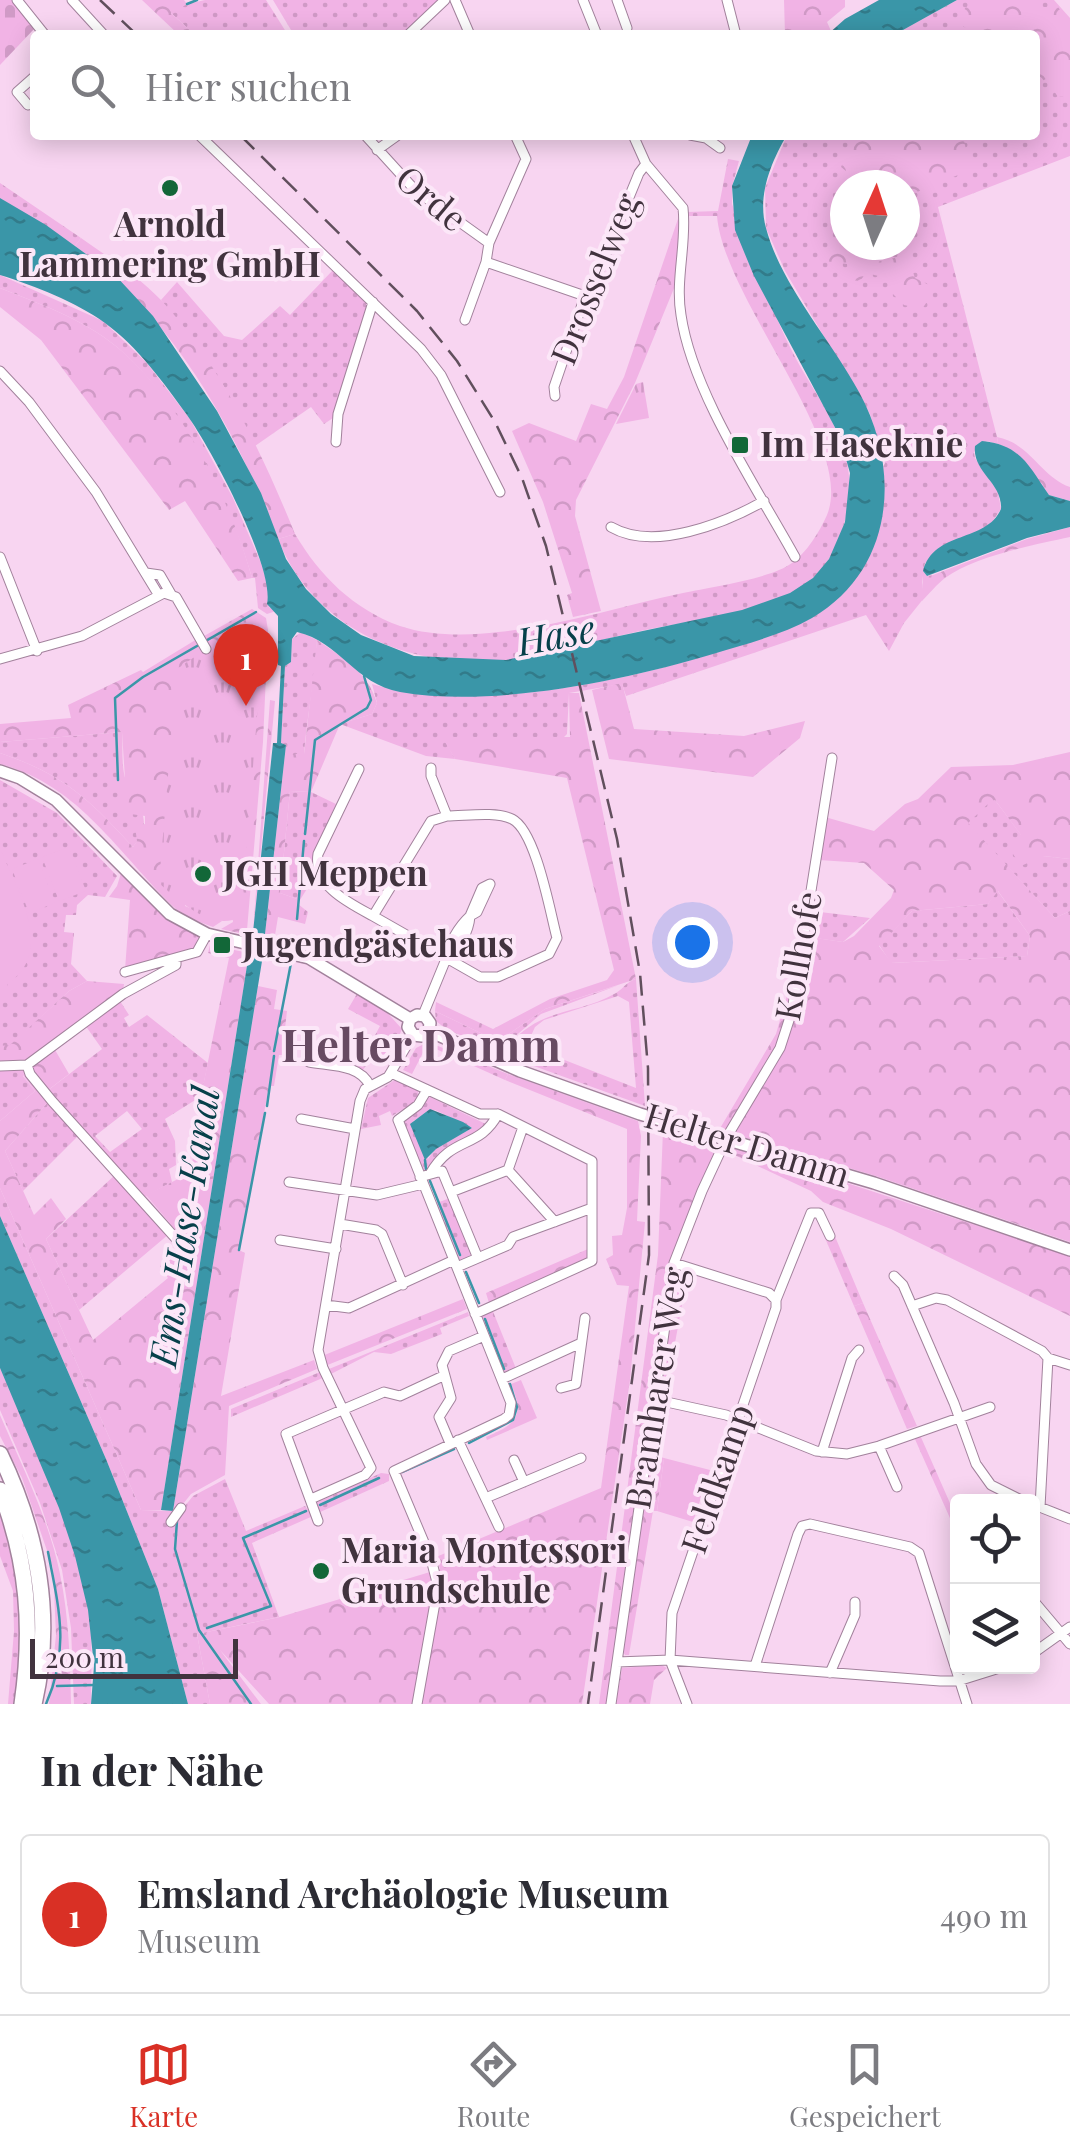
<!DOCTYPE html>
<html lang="de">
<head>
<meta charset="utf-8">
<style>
	:root { --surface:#fff; --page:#f7f7f7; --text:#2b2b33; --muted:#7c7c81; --line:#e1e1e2; --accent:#d93025 }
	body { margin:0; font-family:"Playfair Display",serif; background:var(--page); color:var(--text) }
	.controls { position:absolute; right:30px; bottom:30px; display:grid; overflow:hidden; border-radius:10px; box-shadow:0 5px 25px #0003 }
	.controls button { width:90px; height:90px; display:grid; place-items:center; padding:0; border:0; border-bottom:2px solid var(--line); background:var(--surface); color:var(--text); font:50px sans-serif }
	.compass { position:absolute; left:830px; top:170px; width:90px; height:90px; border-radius:50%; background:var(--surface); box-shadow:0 5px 25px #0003; rotate:3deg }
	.scale { position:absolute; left:30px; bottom:25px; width:208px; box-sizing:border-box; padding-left:10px; border:5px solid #41333e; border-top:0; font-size:28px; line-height:35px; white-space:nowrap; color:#41333e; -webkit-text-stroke:8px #fce7f8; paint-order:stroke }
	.you { position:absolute; left:692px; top:942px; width:35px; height:35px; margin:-25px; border:8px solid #fff; border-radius:50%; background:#1a73e8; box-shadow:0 0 0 15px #1a73e833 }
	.badge { display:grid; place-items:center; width:65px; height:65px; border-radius:50%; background:var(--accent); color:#fff; font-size:32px; font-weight:700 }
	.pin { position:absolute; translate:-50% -82px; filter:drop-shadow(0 2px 5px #0008) }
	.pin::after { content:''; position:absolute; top:52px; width:35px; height:30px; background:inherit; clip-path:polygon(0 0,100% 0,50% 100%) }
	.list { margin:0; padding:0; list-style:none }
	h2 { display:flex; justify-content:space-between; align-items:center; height:130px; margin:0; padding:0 40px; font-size:42px }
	h2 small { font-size:32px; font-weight:400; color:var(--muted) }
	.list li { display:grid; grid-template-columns:65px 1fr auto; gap:30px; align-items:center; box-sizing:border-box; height:160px; margin:0 20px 20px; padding:0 20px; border:2px solid var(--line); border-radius:10px }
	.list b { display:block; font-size:38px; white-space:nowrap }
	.list p { margin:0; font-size:32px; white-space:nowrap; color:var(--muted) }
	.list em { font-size:32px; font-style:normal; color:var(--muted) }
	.icon { flex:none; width:55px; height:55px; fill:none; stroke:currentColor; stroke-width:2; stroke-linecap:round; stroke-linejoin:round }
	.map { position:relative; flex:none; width:1070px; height:1704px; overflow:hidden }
	.search { position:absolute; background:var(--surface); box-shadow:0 5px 25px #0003; left:30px; right:30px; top:30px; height:110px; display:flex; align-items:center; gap:25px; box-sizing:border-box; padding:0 35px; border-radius:10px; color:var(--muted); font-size:38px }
	.sheet { height:310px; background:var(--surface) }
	nav { display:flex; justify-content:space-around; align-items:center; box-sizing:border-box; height:140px; border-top:2px solid var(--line); background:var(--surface); font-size:28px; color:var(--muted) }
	nav a { display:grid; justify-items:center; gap:5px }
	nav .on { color:var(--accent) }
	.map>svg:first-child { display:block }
	.grass { fill:url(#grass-dots); fill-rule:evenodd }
	.forest { fill:url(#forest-crowns); fill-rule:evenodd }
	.cemetery { fill:url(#cemetery-stones) }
	.park { fill:url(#park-tufts) }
	.pitch { fill:#f1b3e5 }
	.water { fill:url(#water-ripples) }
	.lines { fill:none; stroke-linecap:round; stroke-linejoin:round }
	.stream { stroke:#3a96a8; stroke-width:2.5 }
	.street-casing { stroke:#a2829c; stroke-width:11 }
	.secondary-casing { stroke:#a2829c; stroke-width:14 }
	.highway-casing { stroke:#a2829c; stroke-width:18 }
	.street { stroke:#fff; stroke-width:9 }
	.secondary { stroke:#fff; stroke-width:11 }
	.highway { stroke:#fff; stroke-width:15 }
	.rail { stroke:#614f5d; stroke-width:2.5; stroke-dasharray:20 10; stroke-linecap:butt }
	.poi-dot { fill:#126738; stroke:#fce7f8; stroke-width:4 }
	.labels { text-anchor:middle; stroke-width:8; stroke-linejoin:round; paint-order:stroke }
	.street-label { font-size:35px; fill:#41333e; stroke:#fce7f8 }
	.poi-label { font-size:35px; font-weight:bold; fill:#41333e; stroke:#fce7f8; text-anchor:start }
	.water-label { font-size:38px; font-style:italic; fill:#07404a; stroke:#fce7f8 }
	.district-label { font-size:45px; font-weight:bold; fill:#674a62; stroke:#fce7f8 }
</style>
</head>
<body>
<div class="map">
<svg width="1070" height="1704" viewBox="0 0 1070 1704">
	<defs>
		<pattern id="grass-dots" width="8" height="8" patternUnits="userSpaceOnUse" patternTransform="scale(2.5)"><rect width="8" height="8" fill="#f1b3e5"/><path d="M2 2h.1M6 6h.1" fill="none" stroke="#d09ac6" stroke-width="1.8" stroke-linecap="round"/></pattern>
		<pattern id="forest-crowns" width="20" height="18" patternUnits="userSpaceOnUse" patternTransform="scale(2.5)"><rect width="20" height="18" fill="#f1b3e5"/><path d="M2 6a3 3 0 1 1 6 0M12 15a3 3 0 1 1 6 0" fill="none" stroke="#d09ac6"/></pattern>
		<pattern id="cemetery-stones" width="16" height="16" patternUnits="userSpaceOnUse" patternTransform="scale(2.5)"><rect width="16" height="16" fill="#f1b3e5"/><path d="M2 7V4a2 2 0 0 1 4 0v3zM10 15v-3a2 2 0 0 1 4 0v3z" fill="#d09ac6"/></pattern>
		<pattern id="park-tufts" width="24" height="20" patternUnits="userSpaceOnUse" patternTransform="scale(2.5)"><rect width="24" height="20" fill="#f1b3e5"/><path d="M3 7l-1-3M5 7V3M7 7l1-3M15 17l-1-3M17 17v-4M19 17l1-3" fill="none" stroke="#d09ac6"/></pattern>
		<pattern id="water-ripples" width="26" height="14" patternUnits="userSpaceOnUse" patternTransform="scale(2.5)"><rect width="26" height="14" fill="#3a96a8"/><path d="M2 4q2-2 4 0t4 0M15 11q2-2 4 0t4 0" fill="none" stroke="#327b8a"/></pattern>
	</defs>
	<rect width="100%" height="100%" fill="#f8d5f1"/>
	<!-- grass -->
	<path class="grass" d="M205,0H266L288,35H195L170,12L187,4Z
		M273,0H442L403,35H294Z
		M957,0H1054L1070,18V156L938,207L997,437L998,444L987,441L974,452L975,458L998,492L1001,509L990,525L925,563L922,582L924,598L904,623L889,651L866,615L626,696L622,684L569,693L567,734L562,739L443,737L455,759L426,756L340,724L372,714L377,703L372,684C497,720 692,667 810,619L885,463L870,414L785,271L766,228L765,188L787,135H1035V35H894ZM845,185H905V245H845Z
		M728,159L739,161L732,187V204C751,251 767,299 789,345C812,394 855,438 849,497C847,524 834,560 813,578C777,611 702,619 655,628C606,637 558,654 507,660C412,670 314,631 278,539L295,534C320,576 353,609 400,626C429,636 469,636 498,632C560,626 622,606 683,593C711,587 770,579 792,563C806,553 819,533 827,515C856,444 724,300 717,216H687V212L718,211Z
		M0,183L81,238L75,246L0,198Z
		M333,270L366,303L367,310L336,416L324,424L311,407L255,446L223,385L161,300L177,282L224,336L242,340L280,306L290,315Z
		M0,275L103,321L146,362L190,419L233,498L261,563L270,593L269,607L276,611L267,614L258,608L255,578H252C231,503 178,398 117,347C83,319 40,304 0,288Z
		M301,632L317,640C315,679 307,716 304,754H285L286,745L281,744L285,666L291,662L292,639Z
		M122,732C123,747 121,767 126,781C137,810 156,816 133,847C89,799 63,774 0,753V742Z
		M0,780L57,813L117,876L105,897L88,895L77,905L76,915H66L64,932L74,933L71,964L87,981L69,991L10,1046H0Z
		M290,791L311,792L336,804L314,853L315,876L300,900L280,893Z
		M991,800H995L1022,836L1043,856L1070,859V911L1055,918L967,823Z
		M997,890L1030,936L1027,956L891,963L879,945L912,911L988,904Z
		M820,912L870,918L843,942L815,938Z
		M636,979L645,1106L531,1065L534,1048L636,1088L629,1002L618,996L544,1020L535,1027L520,1060L503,1053C537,1005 575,1017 616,993C624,988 626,982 636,979Z
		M619,985L541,1014L498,1051L446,1029L436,1021L435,1011L491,1038H503L545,1009Z
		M358,992L384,1009L402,1029L388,1062H369L362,1071L357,1069L380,1026L348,1009Z
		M120,1001L129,1015L124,1018L129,1027L147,1015L208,1063L201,1096L210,1098L198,1169L191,1173L200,1097L165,1119L175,1141L176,1165L169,1169L172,1182L146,1196L179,1234L47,1091L102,1049L85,1025ZM127,1111L142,1129L110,1152L95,1136Z
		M428,1042L508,1074L505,1080L427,1045L412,1074L403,1070L416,1048Z
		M25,1068L23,1076L35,1091L0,1121V1069Z
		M396,1079L418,1089V1100L392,1116L390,1111L379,1116L381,1125L361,1129L368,1098Z
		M430,1097L490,1126L423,1172L403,1122ZM435,1110L472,1128L435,1149L428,1159L413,1121Z
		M48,1102L79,1135L23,1191L5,1151Z
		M116,1174L169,1234L79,1310L46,1239Z
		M0,1188L141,1510L172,1511L184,1507L193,1496L225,1479L246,1531L305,1506L313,1516L252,1543L279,1617L197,1634L210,1704H188L158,1589L106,1459L0,1216Z
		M450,1198L473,1253L461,1262L458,1261L434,1204Z
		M834,1234L863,1303L854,1306L825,1238Z
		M492,1309L517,1371L503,1373L480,1317Z
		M468,1312L469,1316L440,1328L442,1334L391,1354L374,1352L331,1374L329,1369Z
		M0,1368C34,1446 76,1527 89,1612C93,1645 91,1672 91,1704H74L71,1628L62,1570L40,1503L0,1410Z
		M320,1372L325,1377L231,1417V1409Z
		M381,1473L389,1474V1481L318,1513L316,1503Z
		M0,1513C19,1576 25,1638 15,1704H8L14,1631L13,1591L0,1556Z"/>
	<!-- forest -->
	<path class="forest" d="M142,0H184L187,4L171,13L195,35H179Z
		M784,0H845V7L827,22L831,31L827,35H785Z
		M981,0H1029L1039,7H1058L1070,24V95L1058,97L1046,79L1035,84V35H978L961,25L965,8Z
		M864,135H963L970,170L905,197V185H863L841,167L849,150Z
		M680,213L677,281L635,383L576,500L575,516L601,611L573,617L567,595L572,593L543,502L512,431L529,423L576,441L591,404L607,409L624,377Z
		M81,238C108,257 138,276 161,300C220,363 263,455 295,534L278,539C235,428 173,317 75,246Z
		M845,246L877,262L907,255L915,278L933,287V293L922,309L904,305L890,291L891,279L866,273L860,281L851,280L847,264L825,261L826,252Z
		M0,288C40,304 83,319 117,347C180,399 231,500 252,578L238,581L185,501L169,510L41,340L0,307Z
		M997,437C1030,443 1041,477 1070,487V501L1049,495C1035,476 1022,454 998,444Z
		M1070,527V537C1033,545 976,556 945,578C937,584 929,594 922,601L923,571L927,576L933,575L1027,539Z
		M252,609L266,618L268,630L263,742L247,930L239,933L221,929L233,922L206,649L209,647L204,636Z
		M197,639L204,651L185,906L222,921L213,927L194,920L176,909C119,855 80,785 0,764V753C63,774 89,799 133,847L137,841L135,826L145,824V816L123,813L119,786L125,779L122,732L0,742V724L71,718L68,705L141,670L143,672Z
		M317,640C343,657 369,674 377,703L372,714L340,724L311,792L290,791L280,893L300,900L298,904L308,912L305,924L278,917L275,935L265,934L285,754H304Z
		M622,683L634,729L744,736L805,721L800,738L753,777L609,759L592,690Z
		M569,693H579L636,979L545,1009L503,1038H491L435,1011L436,1002L493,1029L550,999L607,980L614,970L567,778L455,759L442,737H570Z
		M270,700L275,701L253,932Z
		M1070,752V859L1043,856L1021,866L1011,851L1021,835L995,800L991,801L968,823L1055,918L1070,911V1242L876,1176L719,1130L776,1034L792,978L802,909L820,912L816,938L843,942L854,936L891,898L894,890L864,863L819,860L825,817L874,831L905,804L918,799L951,767L1013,765ZM998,891L1030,936L1027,956L892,963L879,946L912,911L988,904Z
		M122,870L169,918L199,936L193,951L125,970L130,900L109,897L117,886Z
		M210,945L249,953L161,1510H141L0,1188V1121L35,1091L23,1075L26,1063H0V1046L10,1045L69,991L87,981L124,984L123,991L51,1043L69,1074L43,1094L48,1102L5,1151L34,1215L51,1198L66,1219L46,1239L93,1340L168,1278L160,1266L190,1246L192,1235L179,1234L146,1195L198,1169L210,1099L201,1096L229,958L208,953Z
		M258,986L277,990L274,1009L287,1011L282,1055H279L274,1086H269L239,1250L245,1253L221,1396L314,1360L317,1369L229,1406L225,1475L191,1494L179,1509L173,1511Z
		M508,1074L638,1121L641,1136L637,1221L645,1222L630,1380L582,1704H269L220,1650L261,1704H210L197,1634L280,1617L440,1569L436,1557L601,1488L629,1286L617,1285L606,1259L613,1255L612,1236L622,1235L627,1208V1129L505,1080Z
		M663,1130L718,1146L717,1152L675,1247L669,1268L608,1704H599L658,1255Z
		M737,1147L1070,1256V1316L891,1229L823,1202L811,1191L726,1151Z
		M588,1249V1259L489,1303L486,1293Z
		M676,1269L688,1272L666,1392L659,1387Z
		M463,1299L467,1309L325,1366L322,1356Z
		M863,1303L917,1426L907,1429L854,1306Z
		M521,1380L537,1418L487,1440L486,1437C516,1424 525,1417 511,1384Z
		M663,1408L670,1409L660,1457L664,1458L657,1511H653L629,1655H625L622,1650L655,1412Z
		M0,1415C22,1466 49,1519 60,1574C69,1617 70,1660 71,1704H49L56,1635L53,1568L22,1478L0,1436Z
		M920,1435L957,1519V1534L914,1437Z
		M661,1665L667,1668L654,1680L650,1704H616L622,1668Z"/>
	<!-- cemetery -->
	<path class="cemetery" d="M0,0H12L35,28L0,65Z"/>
	<!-- park -->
	<path class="park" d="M643,382L649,418L616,424L636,384Z
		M206,649L234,660L260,679L241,916C214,934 178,900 159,883L177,669Z"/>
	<!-- pitch -->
	<path class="pitch" d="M69,847L86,891L59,901L42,857Z
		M0,848C16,889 57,952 7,984L9,990L0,993Z
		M38,859L55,903L29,913L12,869Z
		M664,1458L710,1470L693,1522L657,1511Z"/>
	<!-- water -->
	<path class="water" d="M879,0H957L894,35H827L845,19Z
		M752,135H787C771,162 757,196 766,228C781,285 831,340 859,392C902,470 894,570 812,618C782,635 745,644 713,654C623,681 492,708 400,692C355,684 340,642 297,632L292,639L291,662L285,666L281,743L286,745L265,934L253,932L273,743H277L281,666L278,665V616L267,604C275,568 211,448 187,415C163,382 138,347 105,323C76,302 35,286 0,275V198L46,225L115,275L153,316L217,411L261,493L286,559L306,589L331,614L361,635L414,656L506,660L742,610L790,593L813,578L829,559L845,522L850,473L839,435L754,276L735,230L732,186Z
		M982,441C1022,445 1029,467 1049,495L1070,501V527L1027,538L927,576L923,571C934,530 986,543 1001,509C1003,483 972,472 975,446Z
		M249,953L263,955L173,1511L161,1510Z
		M430,1109L463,1122L472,1128L436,1149L425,1160L410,1124Z
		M0,1216L106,1459L158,1589L188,1704H91L94,1666L88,1610L75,1556L59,1508L0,1368Z"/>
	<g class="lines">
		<!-- stream -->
		<path class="stream" d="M187,4L197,0
			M118,780L115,698L143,677L256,612
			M305,834L315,740L367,708L371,700L364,676
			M297,919L304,841
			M274,1051L291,963
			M267,1106L274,1056
			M425,1160L426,1169
			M430,1181L460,1255
			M239,1250L265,1113
			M466,1272L479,1303
			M485,1319L504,1369
			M469,1443L513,1420L517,1407L510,1384
			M402,1472L454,1449
			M320,1505L379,1478
			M177,1521L175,1549L199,1630L251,1704
			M207,1628L271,1606L243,1538L306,1511
			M57,1686L94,1685
			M46,1704C70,1650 59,1608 48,1552"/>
		<!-- street casing -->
		<g class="street-casing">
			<path id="street" d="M17,0L45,35
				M72,0L104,35
				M455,0L470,35
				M583,0L597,35
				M617,0L627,28
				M727,0L736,35
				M408,35L445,0
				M28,105L17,92L35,76
				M199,135L421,349L441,375L500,492
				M365,135L415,190L489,243
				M633,135L646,164L683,208C687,243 675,280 681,315C692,392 757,488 795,557
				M690,135L706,138L720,148
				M377,150L398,135
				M486,262L585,296
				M465,320L486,262L489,243L526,159L515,135
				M0,371L29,402L96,492L158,594
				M555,396L554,387L585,296L591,290L639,173L646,164
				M336,442L338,414L373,302
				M611,527C654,552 725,523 764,501
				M0,557L37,651
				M146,573L160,575L171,594
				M0,659L82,636L164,593L176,597L206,649
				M431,768V776L447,816
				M359,769L318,854C313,886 349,903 373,916
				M447,816C466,816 495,811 512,819C536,831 550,912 557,938L549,954L498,977H480L373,916L431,821Z
				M490,884L477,912L470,916L482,888Z
				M470,916C469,931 459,951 446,959C448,944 459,926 470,916Z
				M125,972L197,952L207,934
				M423,1015L446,959
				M309,1062C331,1066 360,1064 370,1086
				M27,1065L30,1074L52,1101L179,1242
				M0,1066L27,1065L123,994L176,965V958
				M391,1073L480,1114H498L592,1161V1261L475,1314
				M301,1119L355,1129
				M508,1170L555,1222
				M508,1170L523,1127
				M430,1174C452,1135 479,1150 498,1114
				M420,1177L442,1171L477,1256
				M289,1182L377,1195L423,1184
				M451,1192L508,1170
				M340,1224L376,1230L382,1234L403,1285
				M280,1240L336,1249
				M674,1263L769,1293L776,1300
				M457,1267L508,1245L513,1237L592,1208
				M894,1276L903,1285L954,1403L976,1464L991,1485L1025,1502
				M326,1305L349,1308L454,1260
				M912,1306L936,1298L947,1300L1042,1351L1048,1358L1070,1365
				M502,1379L581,1343
				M561,1388L576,1384L585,1318
				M653,1399L726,1415L816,1451L847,1454L879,1446L990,1407
				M458,1440L499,1527
				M450,1443L439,1417L451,1398L442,1365L449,1351L484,1336
				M879,1446L897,1487
				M822,1452L852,1358L859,1350
				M514,1460L524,1482
				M488,1497L581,1458
				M311,1499L365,1475L371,1468L323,1368L318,1350L360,1101L365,1089L388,1077L413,1035
				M1032,1504L1070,1519
				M1040,1507L1048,1358
				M318,1521L286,1434L384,1392L400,1396L443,1376
				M171,1522L181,1508
				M1032,1599L1070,1644
				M1032,1654L1070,1627
				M617,1662L670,1660L940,1681H958L1006,1666
				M755,1666L798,1534L802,1526L810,1524L910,1547L919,1553L967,1704
				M830,1673L855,1615V1602
				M417,1704L438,1586L431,1559L394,1471L504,1419L509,1415L511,1403L398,1120L418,1105L427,1090
				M611,1704L674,1263L702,1191L728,1135L780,1048L792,1011L832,758
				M687,1704L670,1660L672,1613L776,1308V1300L811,1213H819L830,1236"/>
		</g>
		<!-- secondary casing -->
		<g class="secondary-casing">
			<path id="secondary" d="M0,771L20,778L56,800L170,914L207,934L309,958L410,1019
				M410,1019L408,1027L413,1035L422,1036L429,1031
				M410,1019L417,1015L425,1016L430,1023L429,1031
				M429,1031L520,1071L640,1114L874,1183L1070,1250"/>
		</g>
		<!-- highway casing -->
		<g class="highway-casing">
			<path id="highway" d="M0,1454C38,1533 54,1618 34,1704
				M0,1490C28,1561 33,1629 22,1704"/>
		</g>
		<!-- street -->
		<use href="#street" class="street"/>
		<!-- secondary -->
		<use href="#secondary" class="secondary"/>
		<!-- highway -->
		<use href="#highway" class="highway"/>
		<!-- rail -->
		<path class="rail" d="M100,0L137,35
			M240,135L417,311L457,361L495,422L522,478L546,546L617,839L640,973L648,1068L649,1255L588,1704"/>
	</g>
	<!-- markers -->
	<g class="poi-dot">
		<circle cx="170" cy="188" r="10"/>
		<rect x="730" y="435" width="20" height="20" rx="5"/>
		<circle cx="203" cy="874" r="10"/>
		<rect x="212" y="935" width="20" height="20" rx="5"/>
		<circle cx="321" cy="1571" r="10"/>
	</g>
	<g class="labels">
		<!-- street labels -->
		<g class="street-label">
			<text transform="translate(431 199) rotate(40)" y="12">Orde</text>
			<text transform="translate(596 279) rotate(-68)" y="12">Drosselweg</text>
			<text transform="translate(799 956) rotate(-80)" y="12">Kollhofe</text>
			<text transform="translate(747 1146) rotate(17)" y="12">Helter Damm</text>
			<text transform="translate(657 1388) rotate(-81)" y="12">Bramharer Weg</text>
			<text transform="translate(718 1479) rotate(-71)" y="12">Feldkamp</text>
		</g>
		<!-- poi labels -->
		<g class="poi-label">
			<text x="170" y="237" text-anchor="middle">Arnold<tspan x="170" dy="40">Lammering GmbH</tspan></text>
			<text x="760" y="457">Im Haseknie</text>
			<text x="223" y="886">JGH Meppen</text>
			<text x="242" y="957">Jugendgästehaus</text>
			<text x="341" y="1563">Maria Montessori<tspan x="341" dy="40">Grundschule</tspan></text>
		</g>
		<!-- water labels -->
		<g class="water-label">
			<text transform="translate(556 636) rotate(-11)" y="13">Hase</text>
			<text transform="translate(185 1227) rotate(-81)" y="13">Ems-Hase-Kanal</text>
		</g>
		<!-- district labels -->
		<g class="district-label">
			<text x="421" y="1062">Helter Damm</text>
		</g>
	</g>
</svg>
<div class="controls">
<button><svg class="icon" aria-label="locate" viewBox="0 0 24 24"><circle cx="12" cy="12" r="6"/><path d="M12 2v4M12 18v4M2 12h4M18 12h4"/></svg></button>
<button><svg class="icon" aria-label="layers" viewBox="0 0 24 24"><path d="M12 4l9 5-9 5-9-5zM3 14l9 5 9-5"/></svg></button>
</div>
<svg class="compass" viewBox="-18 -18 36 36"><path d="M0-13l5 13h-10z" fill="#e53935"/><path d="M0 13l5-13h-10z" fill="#7c7c81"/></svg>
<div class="scale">200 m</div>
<div class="you"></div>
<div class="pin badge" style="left:246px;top:706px">1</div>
<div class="search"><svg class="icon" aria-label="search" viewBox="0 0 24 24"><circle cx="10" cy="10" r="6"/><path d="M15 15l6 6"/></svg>Hier suchen</div>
</div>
<section class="sheet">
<h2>In der Nähe<small></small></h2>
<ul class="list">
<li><span class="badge">1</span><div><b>Emsland Archäologie Museum</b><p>Museum</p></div><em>490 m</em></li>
</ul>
</section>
<nav>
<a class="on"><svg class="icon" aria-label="map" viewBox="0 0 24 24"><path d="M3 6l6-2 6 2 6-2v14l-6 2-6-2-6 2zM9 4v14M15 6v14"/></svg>Karte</a>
<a><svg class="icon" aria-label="directions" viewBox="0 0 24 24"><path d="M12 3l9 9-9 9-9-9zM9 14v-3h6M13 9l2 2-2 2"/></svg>Route</a>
<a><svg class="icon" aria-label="saved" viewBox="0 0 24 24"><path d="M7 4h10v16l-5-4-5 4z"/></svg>Gespeichert</a>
</nav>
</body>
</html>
